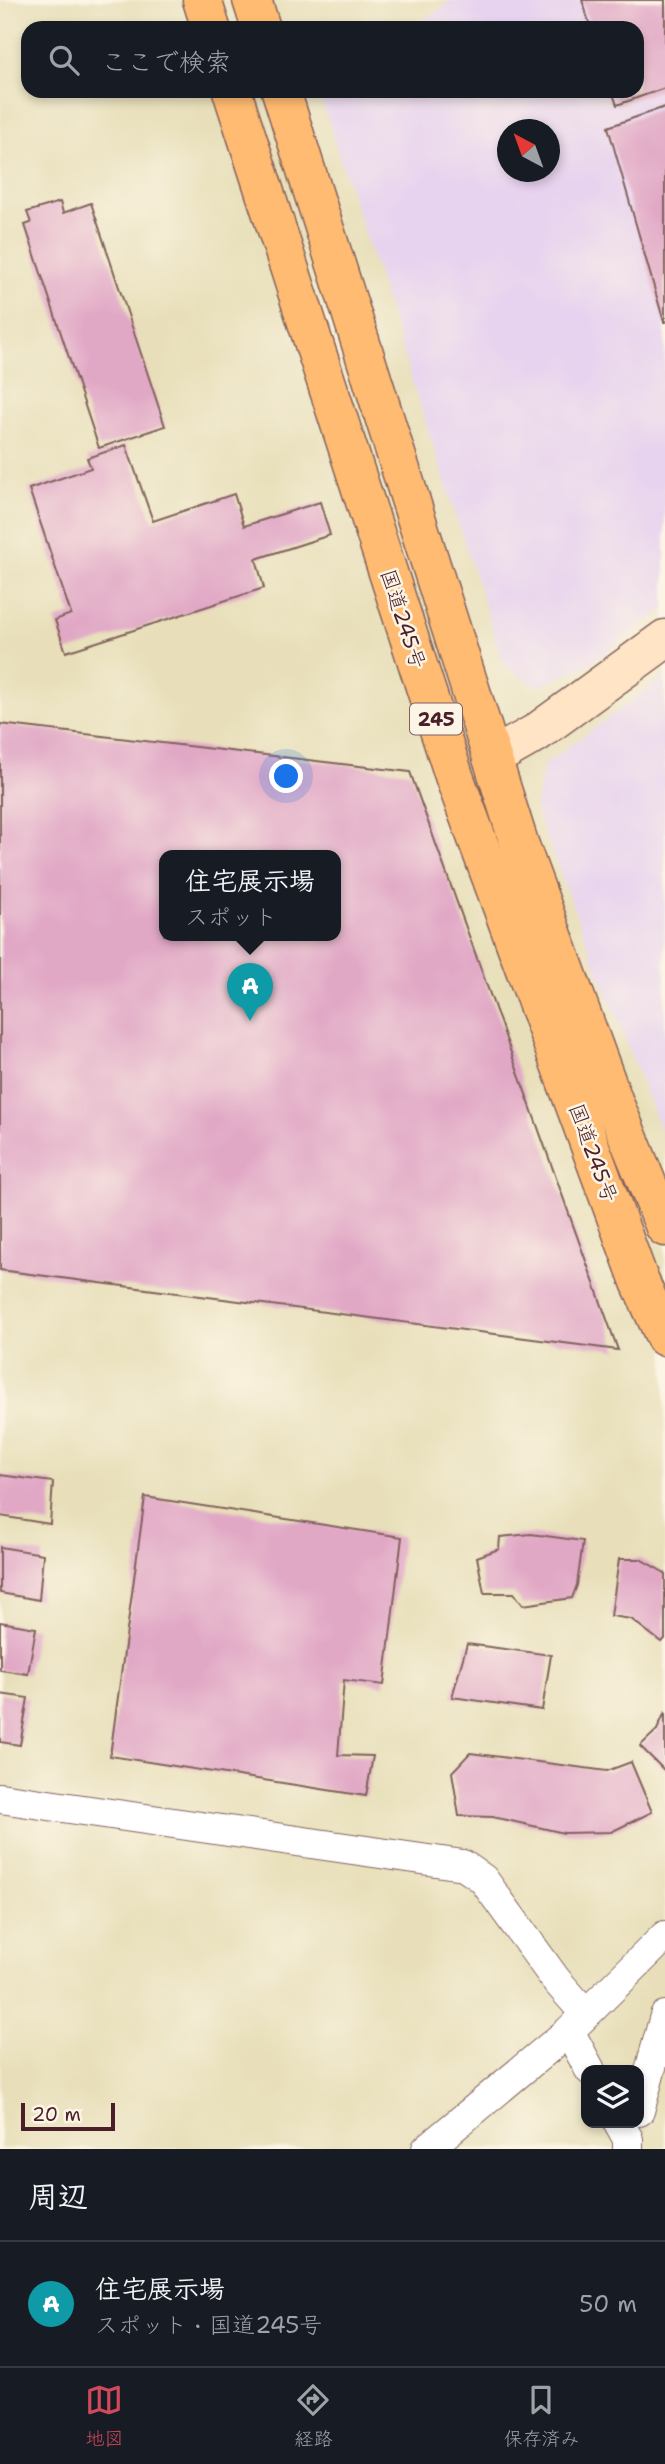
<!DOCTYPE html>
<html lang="ja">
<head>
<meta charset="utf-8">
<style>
	:root { --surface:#171b24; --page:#242831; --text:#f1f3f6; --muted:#9ea1a6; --line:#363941; --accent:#d1495b }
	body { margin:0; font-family:"Shantell Sans","Klee One",sans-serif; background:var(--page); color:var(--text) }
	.controls { position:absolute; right:21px; bottom:21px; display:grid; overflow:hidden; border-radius:14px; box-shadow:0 4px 10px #0003 }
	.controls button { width:63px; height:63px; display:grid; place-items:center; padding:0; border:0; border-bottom:2px solid var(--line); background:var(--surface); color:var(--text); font:35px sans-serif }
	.compass { position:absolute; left:497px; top:119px; width:63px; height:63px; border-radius:50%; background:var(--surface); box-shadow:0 4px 10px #0003; rotate:319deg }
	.scale { position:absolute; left:21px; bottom:18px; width:94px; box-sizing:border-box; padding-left:7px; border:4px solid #4a1f2b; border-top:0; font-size:19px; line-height:24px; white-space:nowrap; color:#4a1f2b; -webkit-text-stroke:5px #fcf5e5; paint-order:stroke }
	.you { position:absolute; left:287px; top:777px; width:24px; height:24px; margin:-18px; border:5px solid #fff; border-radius:50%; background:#1a73e8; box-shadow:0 0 0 10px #1a73e833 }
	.badge { display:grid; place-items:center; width:46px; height:46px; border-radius:50%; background:var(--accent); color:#fff; font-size:23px; font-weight:700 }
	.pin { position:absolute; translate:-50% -58px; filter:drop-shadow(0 2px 4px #0008) }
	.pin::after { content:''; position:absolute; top:37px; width:24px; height:21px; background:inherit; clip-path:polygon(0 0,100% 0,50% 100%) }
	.popup { position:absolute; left:159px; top:850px; width:182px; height:91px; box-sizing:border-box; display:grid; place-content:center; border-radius:14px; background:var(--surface); filter:drop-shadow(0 2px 5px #0005); font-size:23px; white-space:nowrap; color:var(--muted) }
	.popup b { font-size:26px; color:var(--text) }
	.popup::after { content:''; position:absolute; left:50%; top:100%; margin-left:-14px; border:14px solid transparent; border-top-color:var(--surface) }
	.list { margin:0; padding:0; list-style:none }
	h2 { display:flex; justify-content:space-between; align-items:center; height:91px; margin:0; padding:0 28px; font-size:30px }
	h2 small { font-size:23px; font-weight:400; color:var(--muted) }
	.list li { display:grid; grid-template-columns:46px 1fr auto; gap:21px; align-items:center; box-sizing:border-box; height:126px; padding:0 28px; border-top:2px solid var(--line) }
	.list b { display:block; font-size:26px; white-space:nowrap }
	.list p { margin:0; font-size:23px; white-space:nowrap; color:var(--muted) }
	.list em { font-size:23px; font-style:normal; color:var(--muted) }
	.icon { flex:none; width:38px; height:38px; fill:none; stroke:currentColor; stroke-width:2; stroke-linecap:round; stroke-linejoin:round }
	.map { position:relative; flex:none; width:665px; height:2149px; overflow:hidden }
	.search { position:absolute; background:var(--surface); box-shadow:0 4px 10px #0003; left:21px; right:21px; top:21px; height:77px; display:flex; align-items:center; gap:18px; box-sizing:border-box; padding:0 24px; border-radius:21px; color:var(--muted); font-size:26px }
	.sheet { height:217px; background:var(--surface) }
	nav { display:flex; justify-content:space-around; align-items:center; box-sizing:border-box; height:98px; border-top:2px solid var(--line); background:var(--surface); font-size:19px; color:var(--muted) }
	nav a { display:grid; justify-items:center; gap:4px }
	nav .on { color:var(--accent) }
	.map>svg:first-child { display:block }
	.built { fill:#e7d2ef; fill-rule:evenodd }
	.building { fill:#e1a8c6; fill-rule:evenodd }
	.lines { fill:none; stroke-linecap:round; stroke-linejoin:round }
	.street-casing { stroke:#81625d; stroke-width:32 }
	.secondary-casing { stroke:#81625d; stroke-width:41 }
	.highway-casing { stroke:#81625d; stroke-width:41 }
	.street { stroke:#fff; stroke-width:30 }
	.secondary { stroke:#ffe4c6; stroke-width:38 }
	.highway { stroke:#ffbb71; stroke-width:38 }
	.labels { text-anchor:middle; stroke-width:5; stroke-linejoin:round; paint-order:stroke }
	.shield { fill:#fcf5e5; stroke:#7f5f63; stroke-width:2 }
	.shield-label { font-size:19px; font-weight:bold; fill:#4a1f2b }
	.street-label { font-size:21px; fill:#4a1f2b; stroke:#fcf5e5 }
</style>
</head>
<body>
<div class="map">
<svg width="665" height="2149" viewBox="0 0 665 2149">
	<rect width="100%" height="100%" fill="#fcf5e5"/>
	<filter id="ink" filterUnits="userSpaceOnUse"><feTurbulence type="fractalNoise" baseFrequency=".0143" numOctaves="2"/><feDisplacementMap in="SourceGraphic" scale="14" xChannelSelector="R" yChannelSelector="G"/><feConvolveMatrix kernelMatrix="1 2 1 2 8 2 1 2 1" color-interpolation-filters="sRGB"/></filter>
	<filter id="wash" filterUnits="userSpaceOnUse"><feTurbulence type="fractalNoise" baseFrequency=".00686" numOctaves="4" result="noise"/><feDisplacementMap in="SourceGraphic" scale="28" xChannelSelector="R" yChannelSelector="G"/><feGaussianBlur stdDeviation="1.57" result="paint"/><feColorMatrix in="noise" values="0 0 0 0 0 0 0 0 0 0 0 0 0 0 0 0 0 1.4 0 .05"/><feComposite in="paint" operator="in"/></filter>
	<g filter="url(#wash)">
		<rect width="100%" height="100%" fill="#e8dfba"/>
		<!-- built -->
		<path class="built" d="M452,0H665V609L588,665L537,687L504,665L320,96L327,91H637V28H413ZM508,130H550V172H508Z
			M665,676V1141L535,809L544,765Z"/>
		<g id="blocks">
			<!-- building -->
			<path class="building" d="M582,0H665V88L617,105L612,91H637V28H591Z
				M665,107V322H664L608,127Z
				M60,202L63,213L91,203L165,426L99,448L25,225L31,223L27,212Z
				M126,445L153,521L234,494L244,526L320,502L330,535L256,559L264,588L66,652L55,620L71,614L29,489L91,468L87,458Z
				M0,724L410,772L618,1350L0,1270ZM164,855H336V935H164Z
				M0,1475L53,1482L50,1524L0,1516Z
				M145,1497L402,1537L384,1685L344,1680L338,1755L373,1756L366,1796L110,1756Z
				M531,1534L583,1541L577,1585L572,1598L523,1605L514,1593H484L477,1557L499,1549L500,1537Z
				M0,1547L43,1554L39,1600L0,1593Z
				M619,1559H640L665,1573V1639L661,1642L631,1619L611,1616Z
				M0,1622L36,1628L28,1674L0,1670Z
				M467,1644L551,1655L542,1710L452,1697Z
				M0,1694L28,1698L20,1745L0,1742Z
				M665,1712V1771L640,1746L657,1730Z
				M470,1753L607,1771L631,1762L652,1812L611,1832L564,1833L493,1817L459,1816L452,1772Z"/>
		</g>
	</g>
	<g filter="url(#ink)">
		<use href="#blocks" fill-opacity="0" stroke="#81625d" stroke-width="2"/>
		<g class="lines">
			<!-- street casing -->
			<g class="street-casing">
				<path id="street" d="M0,1798L463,1865L483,1879L556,1980L585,2013
					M569,2031L590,2070
					M639,2111L665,2016
					M619,2123L628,2139V2149
					M427,2149L569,2031L665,1936"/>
			</g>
			<!-- secondary casing -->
			<g class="secondary-casing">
				<path id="secondary" d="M492,758L536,733L665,639"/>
			</g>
			<!-- highway casing -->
			<g class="highway-casing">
				<path id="highway" d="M202,0L211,28
					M252,0L261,28
					M232,91L455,779L640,1282L665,1337
					M281,91L519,843L615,1105L665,1227"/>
			</g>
			<!-- street -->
			<use href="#street" class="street"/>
			<!-- secondary -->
			<use href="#secondary" class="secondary"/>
			<!-- highway -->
			<use href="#highway" class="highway"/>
		</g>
	</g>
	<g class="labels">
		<!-- shield labels -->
		<rect class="shield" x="410" y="703.5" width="52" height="31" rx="5"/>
		<g class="shield-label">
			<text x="436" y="726">245</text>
		</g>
		<!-- street labels -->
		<g class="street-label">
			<text transform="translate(403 619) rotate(72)" y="7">国道245号</text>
			<text transform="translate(593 1153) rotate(70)" y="7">国道245号</text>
		</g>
	</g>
</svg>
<div class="controls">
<button><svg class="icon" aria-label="layers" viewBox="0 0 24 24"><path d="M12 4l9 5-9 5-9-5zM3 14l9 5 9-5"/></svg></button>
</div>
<svg class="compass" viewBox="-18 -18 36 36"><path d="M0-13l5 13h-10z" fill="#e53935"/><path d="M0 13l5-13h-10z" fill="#9ea1a6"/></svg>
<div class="scale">20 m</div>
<div class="you"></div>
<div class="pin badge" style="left:250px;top:1021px;background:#0f9aa8">A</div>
<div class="popup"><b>住宅展示場</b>スポット</div>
<div class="search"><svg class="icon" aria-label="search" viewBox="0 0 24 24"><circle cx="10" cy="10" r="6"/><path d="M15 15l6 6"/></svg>ここで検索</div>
</div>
<section class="sheet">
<h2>周辺<small></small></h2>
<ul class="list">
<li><span class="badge" style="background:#0f9aa8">A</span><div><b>住宅展示場</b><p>スポット · 国道245号</p></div><em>50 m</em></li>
</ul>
</section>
<nav>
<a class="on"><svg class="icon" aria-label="map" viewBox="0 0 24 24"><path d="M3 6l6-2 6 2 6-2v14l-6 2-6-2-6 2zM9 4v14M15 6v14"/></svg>地図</a>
<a><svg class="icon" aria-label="directions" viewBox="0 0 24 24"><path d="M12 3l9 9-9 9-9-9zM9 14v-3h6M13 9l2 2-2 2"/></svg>経路</a>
<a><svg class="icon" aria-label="saved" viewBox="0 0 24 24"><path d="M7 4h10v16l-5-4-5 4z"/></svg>保存済み</a>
</nav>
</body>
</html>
